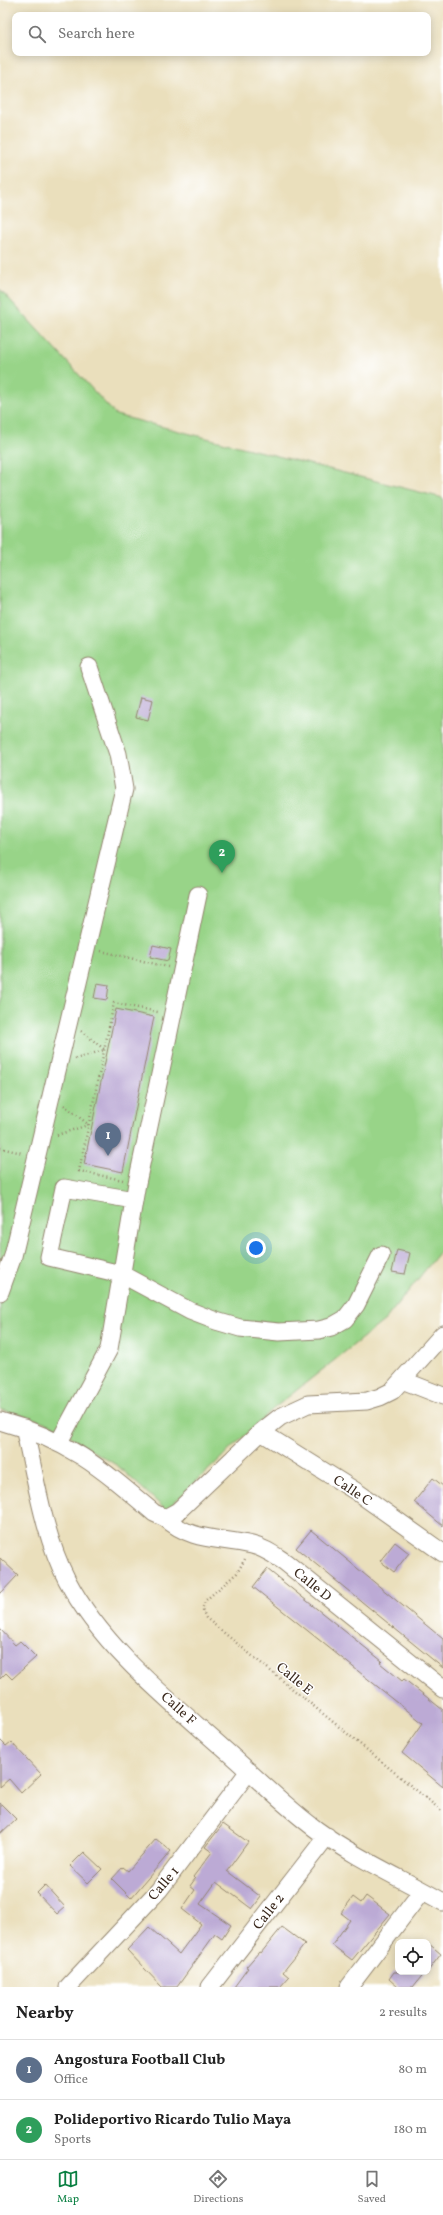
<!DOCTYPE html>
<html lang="en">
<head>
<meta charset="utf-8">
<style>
	:root { --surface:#fff; --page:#f6f6f6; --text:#222; --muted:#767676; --line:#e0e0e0; --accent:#0b8043 }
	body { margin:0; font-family:Vollkorn,serif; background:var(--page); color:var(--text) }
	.controls { position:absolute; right:12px; bottom:12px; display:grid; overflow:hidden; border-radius:8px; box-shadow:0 2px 10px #0003 }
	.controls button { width:36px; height:36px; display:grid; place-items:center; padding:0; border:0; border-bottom:1px solid var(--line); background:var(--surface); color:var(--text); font:20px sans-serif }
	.you { position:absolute; left:256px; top:1248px; width:14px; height:14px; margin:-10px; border:3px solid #fff; border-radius:50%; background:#1a73e8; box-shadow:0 0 0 6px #1a73e833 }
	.badge { display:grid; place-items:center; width:26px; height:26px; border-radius:50%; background:var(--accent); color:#fff; font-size:13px; font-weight:700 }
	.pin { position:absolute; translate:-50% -33px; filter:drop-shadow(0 1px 2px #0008) }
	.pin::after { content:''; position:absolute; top:21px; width:14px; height:12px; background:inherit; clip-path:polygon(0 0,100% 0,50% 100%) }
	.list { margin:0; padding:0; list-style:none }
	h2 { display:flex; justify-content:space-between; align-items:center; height:52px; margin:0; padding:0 16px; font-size:17px }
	h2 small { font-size:13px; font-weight:400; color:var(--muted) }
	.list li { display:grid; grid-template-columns:26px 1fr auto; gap:12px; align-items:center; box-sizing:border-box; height:60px; padding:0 16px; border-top:1px solid var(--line) }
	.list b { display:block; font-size:15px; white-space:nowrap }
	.list p { margin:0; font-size:13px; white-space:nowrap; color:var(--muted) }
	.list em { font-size:13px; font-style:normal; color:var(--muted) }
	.icon { flex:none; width:22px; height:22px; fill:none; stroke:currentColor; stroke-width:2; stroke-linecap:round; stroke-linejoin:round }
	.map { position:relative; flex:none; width:443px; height:1987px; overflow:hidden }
	.search { position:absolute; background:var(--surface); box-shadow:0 2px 10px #0003; left:12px; right:12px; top:12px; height:44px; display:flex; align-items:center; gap:10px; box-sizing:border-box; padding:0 14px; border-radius:8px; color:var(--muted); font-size:15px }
	.sheet { height:172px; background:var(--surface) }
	nav { display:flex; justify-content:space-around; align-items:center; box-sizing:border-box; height:56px; border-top:1px solid var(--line); background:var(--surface); font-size:11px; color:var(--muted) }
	nav a { display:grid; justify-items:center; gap:2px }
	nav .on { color:var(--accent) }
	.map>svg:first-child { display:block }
	.green { fill:#98d488; stroke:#6a7f53 }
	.building { fill:#bcaad5 }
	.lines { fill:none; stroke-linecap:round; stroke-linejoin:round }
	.minor-casing { stroke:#92846d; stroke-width:19 }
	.path { stroke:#92846d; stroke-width:2.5; stroke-dasharray:1 3; stroke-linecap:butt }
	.minor { stroke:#fff; stroke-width:17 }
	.labels { text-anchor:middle; stroke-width:3; stroke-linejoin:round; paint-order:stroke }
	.street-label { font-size:14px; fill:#3b2a1e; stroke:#fff }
</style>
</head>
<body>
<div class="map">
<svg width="443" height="1987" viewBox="0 0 443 1987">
	<rect width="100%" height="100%" fill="#fff"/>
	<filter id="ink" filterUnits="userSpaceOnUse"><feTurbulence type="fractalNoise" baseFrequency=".025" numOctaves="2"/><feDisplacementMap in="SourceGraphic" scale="8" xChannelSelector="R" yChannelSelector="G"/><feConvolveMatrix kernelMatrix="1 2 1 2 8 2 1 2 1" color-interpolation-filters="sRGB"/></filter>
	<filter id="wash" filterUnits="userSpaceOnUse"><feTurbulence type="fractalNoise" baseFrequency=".012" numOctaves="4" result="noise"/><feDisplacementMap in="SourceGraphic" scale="16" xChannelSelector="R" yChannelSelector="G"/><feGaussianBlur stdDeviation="0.9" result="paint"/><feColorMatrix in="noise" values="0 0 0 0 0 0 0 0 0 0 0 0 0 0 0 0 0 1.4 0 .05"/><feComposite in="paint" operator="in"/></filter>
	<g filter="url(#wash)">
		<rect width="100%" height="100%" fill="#eadfbc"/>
		<!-- green -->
		<path class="green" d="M0,289L116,415L443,498V1248L385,1320L273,1409L166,1510L118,1466L76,1441C60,1422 24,1417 0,1409Z"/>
		<g id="blocks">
			<!-- building -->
			<path class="building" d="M141,697L153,700L148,720L136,717Z
				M153,945L171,949L168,961L150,957Z
				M97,983L109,985L107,1000L94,998Z
				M116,1009L154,1017L123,1172L84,1164Z
				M397,1250L410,1253L405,1274L392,1272Z
				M433,1478L443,1486V1526L414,1502Z
				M311,1530L443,1639V1668L296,1548Z
				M395,1542L409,1553L394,1572L380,1561Z
				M0,1558L18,1575L0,1594Z
				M267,1569L382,1661L380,1663L402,1681L404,1679L443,1710V1787L402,1753L423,1723L253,1587Z
				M0,1629L15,1645L20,1641L36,1657L12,1679L6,1673L0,1679Z
				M0,1740L6,1746L11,1742L41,1774L21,1793L9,1779L0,1787Z
				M0,1803L16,1819L0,1834Z
				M223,1824L248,1842L227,1871L261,1897L252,1909L216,1882L200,1904L231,1925L222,1939L215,1934L177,1987H162L127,1950L149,1927L179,1954L201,1924L182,1909L195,1890L190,1886L195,1879L193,1877L212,1852L205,1847Z
				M156,1839L171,1851L131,1898L112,1879L123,1867L128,1871Z
				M84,1852L102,1869L88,1883L70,1866Z
				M45,1885L65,1907L57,1914L37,1893Z
				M366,1896L390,1914L352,1960L332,1945L350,1920L341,1913L353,1897L361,1903Z
				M282,1927L305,1944L283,1972L289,1977L280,1987H234L248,1968L246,1967L259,1952L261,1953Z
				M428,1943L441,1954L428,1971Z
				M394,1972H425L413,1987H398L389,1979Z"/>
		</g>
	</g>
	<g filter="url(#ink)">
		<use href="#blocks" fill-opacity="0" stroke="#92846d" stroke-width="1"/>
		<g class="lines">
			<!-- minor casing -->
			<g class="minor-casing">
				<path id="minor" d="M134,1200L64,1188L49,1257L121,1274L190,1311L216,1321L240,1328L279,1332L319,1330L331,1327L345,1319L356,1305L381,1255
					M0,1292L13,1256L124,789L118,754L89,667
					M402,1380L443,1396
					M0,1421C69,1440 101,1468 154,1513L165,1518L178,1511L261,1432L280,1417L308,1404L367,1401L380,1397L392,1391L443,1334
					M24,1428C36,1478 43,1534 67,1580C102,1647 169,1700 224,1749C255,1776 284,1806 317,1830C356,1858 401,1878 443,1902
					M261,1432L357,1492L443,1553
					M59,1442L109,1349L137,1183L198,895
					M165,1518C192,1542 219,1537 252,1545C265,1548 274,1555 285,1562L443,1689
					M68,1987L159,1890L249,1771
					M210,1987L327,1836
					M349,1987L422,1891"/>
			</g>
			<!-- path -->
			<path class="path" d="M101,951L168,967
				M81,1031L104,1049
				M75,1059L104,1050
				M64,1105L89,1125
				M57,1135L88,1125
				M0,1148L22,1153
				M123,1180L79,1171L114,1003L158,1012
				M245,1559L237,1573L206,1600L202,1609L206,1618L443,1812"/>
			<!-- minor -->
			<use href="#minor" class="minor"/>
		</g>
	</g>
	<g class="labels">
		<!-- street labels -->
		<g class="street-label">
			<text transform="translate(353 1490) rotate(34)" y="5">Calle C</text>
			<text transform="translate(313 1584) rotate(39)" y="5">Calle D</text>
			<text transform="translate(295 1678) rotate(39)" y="5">Calle E</text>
			<text transform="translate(179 1708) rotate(42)" y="5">Calle F</text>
			<text transform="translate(163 1883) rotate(-50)" y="5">Calle 1</text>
			<text transform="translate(268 1911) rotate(-52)" y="5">Calle 2</text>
		</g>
	</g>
</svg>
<div class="controls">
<button><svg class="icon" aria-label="locate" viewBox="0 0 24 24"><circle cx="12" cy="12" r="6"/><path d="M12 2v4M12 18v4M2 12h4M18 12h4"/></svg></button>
</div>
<div class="you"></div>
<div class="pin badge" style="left:108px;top:1156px;background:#5c6f8a">1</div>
<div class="pin badge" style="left:222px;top:873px;background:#2e9e5b">2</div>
<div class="search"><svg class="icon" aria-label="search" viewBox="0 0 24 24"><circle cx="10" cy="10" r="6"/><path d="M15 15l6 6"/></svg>Search here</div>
</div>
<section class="sheet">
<h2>Nearby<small>2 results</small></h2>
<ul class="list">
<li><span class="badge" style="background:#5c6f8a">1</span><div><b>Angostura Football Club</b><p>Office</p></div><em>80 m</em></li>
<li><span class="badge" style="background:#2e9e5b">2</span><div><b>Polideportivo Ricardo Tulio Maya</b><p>Sports</p></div><em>180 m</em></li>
</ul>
</section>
<nav>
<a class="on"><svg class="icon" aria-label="map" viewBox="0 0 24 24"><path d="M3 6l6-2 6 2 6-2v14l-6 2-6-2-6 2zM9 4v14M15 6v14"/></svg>Map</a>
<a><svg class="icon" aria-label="directions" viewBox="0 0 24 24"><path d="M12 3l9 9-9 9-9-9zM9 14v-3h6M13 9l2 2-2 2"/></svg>Directions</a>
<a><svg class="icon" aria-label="saved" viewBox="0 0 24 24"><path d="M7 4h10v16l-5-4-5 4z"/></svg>Saved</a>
</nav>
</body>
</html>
